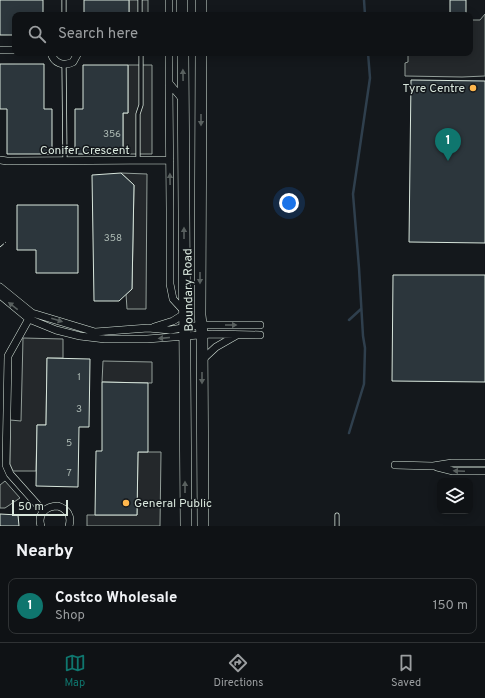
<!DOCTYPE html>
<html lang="en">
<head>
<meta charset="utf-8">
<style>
	:root { --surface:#0f1215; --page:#1d2022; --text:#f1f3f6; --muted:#9b9ea0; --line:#2f3234; --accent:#0f766e }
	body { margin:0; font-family:Overpass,sans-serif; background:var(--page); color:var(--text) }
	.controls { position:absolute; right:12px; bottom:12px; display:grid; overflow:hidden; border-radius:8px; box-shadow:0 2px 10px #0003 }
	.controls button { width:36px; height:36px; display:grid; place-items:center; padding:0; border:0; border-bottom:1px solid var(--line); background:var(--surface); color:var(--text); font:20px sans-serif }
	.scale { position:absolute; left:12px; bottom:10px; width:56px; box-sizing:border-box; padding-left:4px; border:2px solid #d8e6dc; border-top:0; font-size:11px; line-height:14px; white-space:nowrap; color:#d8e6dc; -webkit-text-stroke:3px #14181c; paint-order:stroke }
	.you { position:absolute; left:289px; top:203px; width:14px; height:14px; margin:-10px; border:3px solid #fff; border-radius:50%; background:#1a73e8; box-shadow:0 0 0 6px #1a73e833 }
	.badge { display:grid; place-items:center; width:26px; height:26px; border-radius:50%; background:var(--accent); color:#fff; font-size:13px; font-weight:700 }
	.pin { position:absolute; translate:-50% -33px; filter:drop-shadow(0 1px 2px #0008) }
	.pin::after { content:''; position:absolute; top:21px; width:14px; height:12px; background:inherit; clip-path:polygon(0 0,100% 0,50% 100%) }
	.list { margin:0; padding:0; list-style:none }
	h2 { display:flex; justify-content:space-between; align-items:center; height:52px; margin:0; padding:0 16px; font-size:17px }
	h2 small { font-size:13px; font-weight:400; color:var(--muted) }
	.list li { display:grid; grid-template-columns:26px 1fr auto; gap:12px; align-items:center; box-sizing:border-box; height:56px; margin:0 8px 8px; padding:0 8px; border:1px solid var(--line); border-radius:8px }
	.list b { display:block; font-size:15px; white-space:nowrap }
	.list p { margin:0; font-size:13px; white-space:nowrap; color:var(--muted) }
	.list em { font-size:13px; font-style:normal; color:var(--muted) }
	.icon { flex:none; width:22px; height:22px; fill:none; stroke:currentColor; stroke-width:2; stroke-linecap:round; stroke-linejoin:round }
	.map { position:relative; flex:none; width:485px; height:526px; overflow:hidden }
	.search { position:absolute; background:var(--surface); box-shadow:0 2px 10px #0003; left:12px; right:12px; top:12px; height:44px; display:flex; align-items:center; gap:10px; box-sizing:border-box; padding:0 14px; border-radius:8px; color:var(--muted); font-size:15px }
	.sheet { height:116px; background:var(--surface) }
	nav { display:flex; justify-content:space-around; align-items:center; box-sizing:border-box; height:56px; border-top:1px solid var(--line); background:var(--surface); font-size:11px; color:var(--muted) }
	nav a { display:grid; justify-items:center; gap:2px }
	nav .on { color:var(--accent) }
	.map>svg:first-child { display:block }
	.parking { fill:#24282b; stroke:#939e99 }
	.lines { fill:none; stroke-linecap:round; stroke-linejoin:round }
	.stream { stroke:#2f3f4d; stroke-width:2.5 }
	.building { fill:#2c363c; stroke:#d8e6dc }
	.service-casing { stroke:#d8e6dc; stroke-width:5 }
	.minor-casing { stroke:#d8e6dc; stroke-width:8 }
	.primary-casing { stroke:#d8e6dc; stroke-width:12 }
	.service { stroke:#14181c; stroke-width:3.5 }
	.minor { stroke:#14181c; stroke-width:7 }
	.primary { stroke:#14181c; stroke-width:11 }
	.fence { stroke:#d8e6dc; stroke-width:1; stroke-dasharray:5 2; stroke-linecap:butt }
	.oneway { fill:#59605f }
	.poi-dot { fill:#ffb74d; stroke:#14181c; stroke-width:1.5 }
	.labels { text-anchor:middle; stroke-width:3; stroke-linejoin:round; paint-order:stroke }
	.number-label { font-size:10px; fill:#adbab4 }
	.poi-label { font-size:12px; fill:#d8e6dc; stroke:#14181c; text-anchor:end }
	.street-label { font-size:12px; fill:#d8e6dc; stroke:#14181c }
</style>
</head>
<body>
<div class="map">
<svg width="485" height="526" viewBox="0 0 485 526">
	<rect width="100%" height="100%" fill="#14181c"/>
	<!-- parking -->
	<path class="parking" d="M129,0H148V15H129Z
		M485,14V76L462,77L405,76V63L408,62V53H470V20H480Z
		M128,65H152V154H123V113H128Z
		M121,173L147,174L146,309H127L126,294L132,289L134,185Z
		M23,338L63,339V358H47L46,425H37L36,471H13L10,464V420L21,421Z
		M103,361L152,362V383L102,382Z
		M138,452H161L160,526H87V515H137Z
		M5,481L20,498L5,508H0V485Z"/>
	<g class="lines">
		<!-- stream -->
		<path class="stream" d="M364,0L365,15
			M349,320L361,309
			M349,433L364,384L365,348L363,336L359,268L353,194L370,78L368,53"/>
	</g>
	<!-- building -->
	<path class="building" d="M0,0H43V15H15V35H0Z
		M84,0H129V15H84Z
		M450,0H466V15H450Z
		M0,64H44V109H52V154H7V109H0Z
		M83,65H128V113H123V154H75V109H83Z
		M411,80L485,81V243L409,242Z
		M121,173L134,185L132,289L119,301H94L92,175Z
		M17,205H78V273H36V250H17Z
		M393,275H485V382L392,381Z
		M47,358L90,359L89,427H79L78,487L36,486L37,425H46Z
		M102,382L148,383V452H138L137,515H95L96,451H102Z
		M0,514L18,515L19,526H0Z"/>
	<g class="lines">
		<!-- service casing -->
		<g class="service-casing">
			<path id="service" d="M64,0V15
				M140,0V15
				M64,64L65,161
				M138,161V114L141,105V53
				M337,526V515"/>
		</g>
		<!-- minor casing -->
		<g class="minor-casing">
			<path id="minor" d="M169,0V15
				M0,50H15
				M51,53C54,63 63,67 73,62L78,53
				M169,53V83L184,101
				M169,83L170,209V284L173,299L184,311
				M0,160L7,161L170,160
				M0,287L32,313L95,332L148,328L170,330L201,325H260
				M0,295L29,319L56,330L80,336L105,339H147L212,334L260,335
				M31,315L8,356L6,465L10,474L43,511
				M154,327L173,321L184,314
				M202,360L216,347L237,335
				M395,465L433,466L452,463H485
				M437,467L453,471H485
				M41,526C37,514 46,506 58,506C67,509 72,516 69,526"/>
		</g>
		<!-- primary casing -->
		<g class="primary-casing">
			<path id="primary" d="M182,0V15
				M201,15V0
				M183,53L186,526
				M201,53L200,315L202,334L203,526"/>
		</g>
		<!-- service -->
		<use href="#service" class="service"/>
		<!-- minor -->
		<use href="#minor" class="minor"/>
		<!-- primary -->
		<use href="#primary" class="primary"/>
		<!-- fence -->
		<path class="fence" d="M0,247L6,242"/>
	</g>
	<!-- one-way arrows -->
	<defs><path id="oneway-solid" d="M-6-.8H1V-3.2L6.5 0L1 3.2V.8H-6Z"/></defs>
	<g class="oneway">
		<use href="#oneway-solid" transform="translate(183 75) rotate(-91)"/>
		<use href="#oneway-solid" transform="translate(201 120) rotate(90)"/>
		<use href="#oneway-solid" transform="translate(170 179) rotate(-91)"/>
		<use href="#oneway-solid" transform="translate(184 233) rotate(-90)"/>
		<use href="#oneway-solid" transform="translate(200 278) rotate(90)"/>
		<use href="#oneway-solid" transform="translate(13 306) rotate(-142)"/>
		<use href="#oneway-solid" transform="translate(57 320) rotate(17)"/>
		<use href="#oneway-solid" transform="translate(231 325)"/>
		<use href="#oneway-solid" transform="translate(164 338) rotate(175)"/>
		<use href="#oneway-solid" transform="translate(202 378) rotate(90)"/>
		<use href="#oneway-solid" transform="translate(459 471) rotate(-178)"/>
		<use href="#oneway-solid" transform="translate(185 487) rotate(-90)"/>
	</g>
	<!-- markers -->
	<g class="poi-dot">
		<circle cx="473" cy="88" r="4"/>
		<circle cx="126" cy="503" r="4"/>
	</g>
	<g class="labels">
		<!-- number labels -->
		<g class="number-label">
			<text x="112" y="137">356</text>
			<text x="113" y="241">358</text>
			<text x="79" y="380">1</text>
			<text x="79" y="412">3</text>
			<text x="69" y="446">5</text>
			<text x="69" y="476">7</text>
		</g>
		<!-- poi labels -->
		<g class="poi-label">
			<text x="465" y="92">Tyre Centre</text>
			<text x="134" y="507" text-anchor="start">General Public</text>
		</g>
		<!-- street labels -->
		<g class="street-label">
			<text x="85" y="154">Conifer Crescent</text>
			<text transform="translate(188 290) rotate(-91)" y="4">Boundary Road</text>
		</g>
	</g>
</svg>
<div class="controls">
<button><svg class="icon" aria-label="layers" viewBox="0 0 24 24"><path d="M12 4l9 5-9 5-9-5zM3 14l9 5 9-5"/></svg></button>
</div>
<div class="scale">50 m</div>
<div class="you"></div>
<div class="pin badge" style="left:448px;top:161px">1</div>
<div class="search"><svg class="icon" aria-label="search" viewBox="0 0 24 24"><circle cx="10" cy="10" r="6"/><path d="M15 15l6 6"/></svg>Search here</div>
</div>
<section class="sheet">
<h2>Nearby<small></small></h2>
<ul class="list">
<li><span class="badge">1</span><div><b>Costco Wholesale</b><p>Shop</p></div><em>150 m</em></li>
</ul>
</section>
<nav>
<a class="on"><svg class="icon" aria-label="map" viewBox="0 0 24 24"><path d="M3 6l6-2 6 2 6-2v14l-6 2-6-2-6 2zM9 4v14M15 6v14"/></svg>Map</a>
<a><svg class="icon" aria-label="directions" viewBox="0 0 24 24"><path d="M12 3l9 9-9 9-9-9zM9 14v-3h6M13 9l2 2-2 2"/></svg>Directions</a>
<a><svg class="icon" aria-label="saved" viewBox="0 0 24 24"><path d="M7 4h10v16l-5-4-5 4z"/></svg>Saved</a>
</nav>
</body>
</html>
